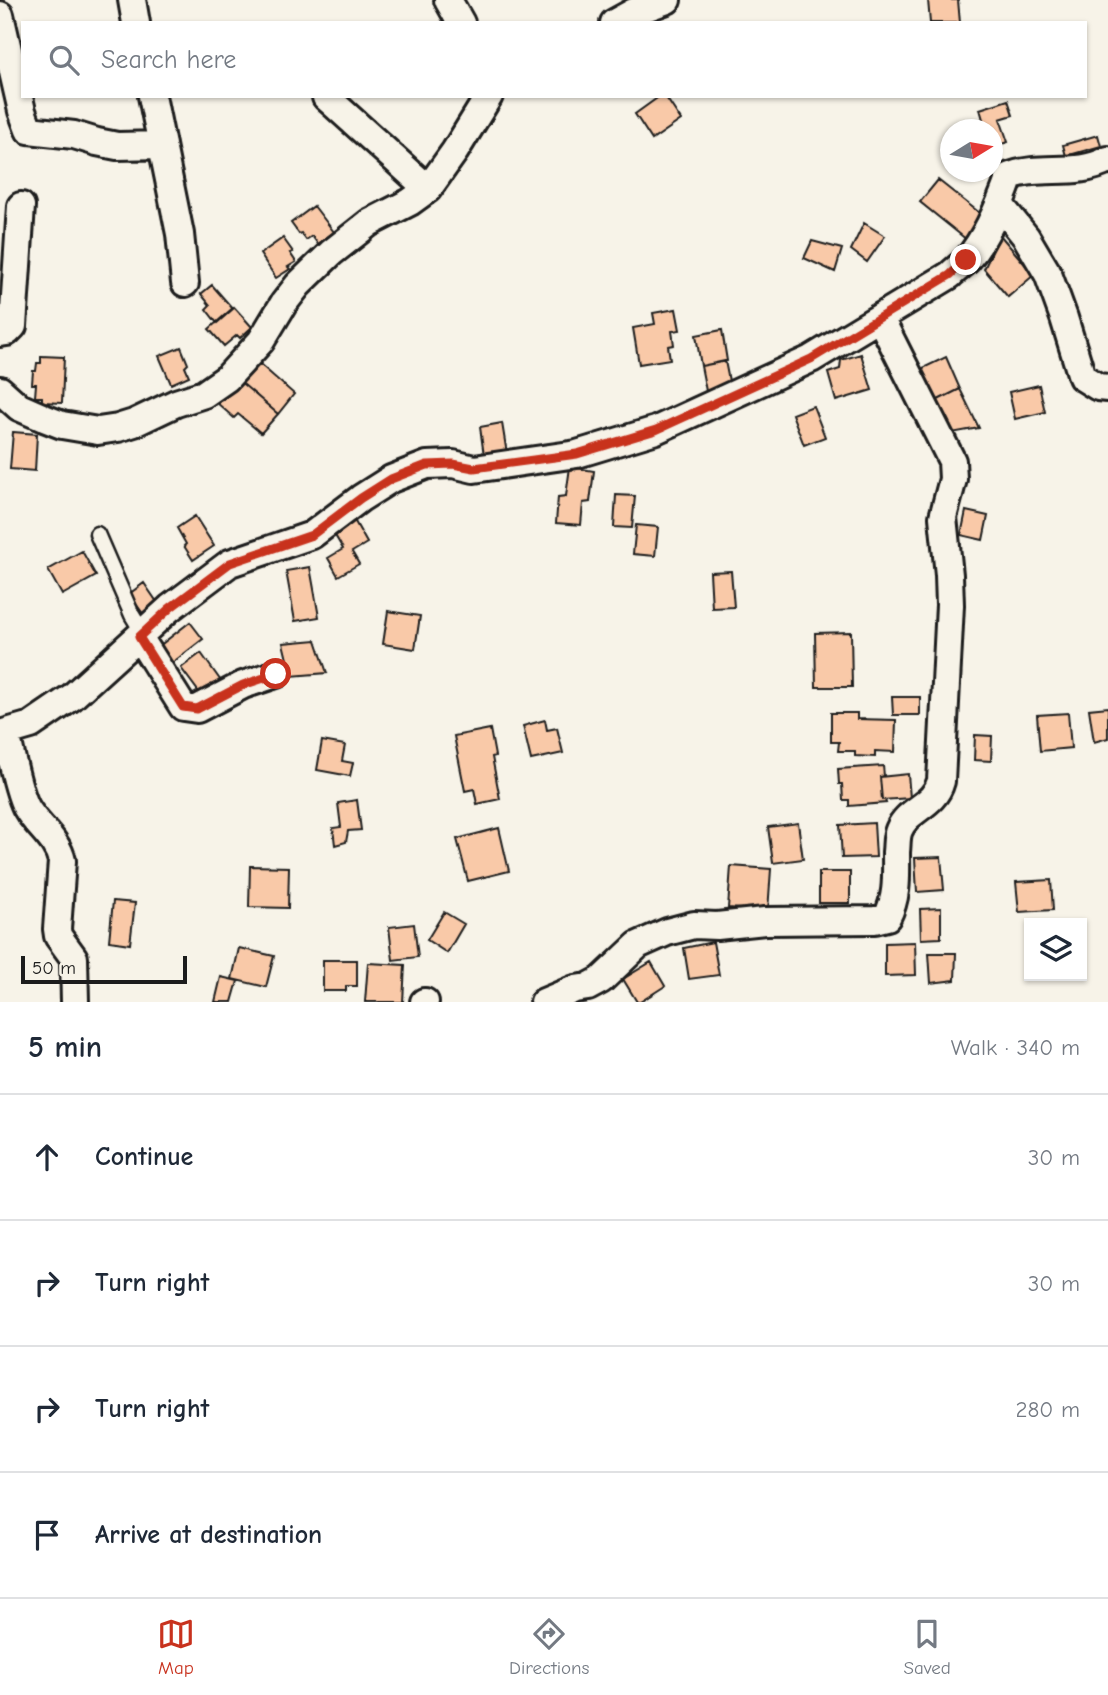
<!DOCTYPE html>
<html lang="en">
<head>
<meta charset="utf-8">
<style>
	:root { --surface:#fff; --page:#f6f6f7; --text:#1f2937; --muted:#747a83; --line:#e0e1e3; --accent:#c8321e }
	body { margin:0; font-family:"Comic Neue",sans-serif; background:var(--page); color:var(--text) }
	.controls { position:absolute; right:21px; bottom:21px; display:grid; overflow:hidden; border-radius:0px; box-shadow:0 2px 5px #0004 }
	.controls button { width:63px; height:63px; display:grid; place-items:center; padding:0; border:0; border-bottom:2px solid var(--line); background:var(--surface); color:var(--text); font:35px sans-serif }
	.compass { position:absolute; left:940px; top:119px; width:63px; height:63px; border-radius:50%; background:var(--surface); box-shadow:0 2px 5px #0004; rotate:79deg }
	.scale { position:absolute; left:21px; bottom:18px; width:166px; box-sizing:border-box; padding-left:7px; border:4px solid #1c1c1c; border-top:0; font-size:19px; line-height:24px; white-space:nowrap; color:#1c1c1c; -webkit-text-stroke:5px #f7f3e8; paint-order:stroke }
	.stop { position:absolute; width:21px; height:21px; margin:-16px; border:5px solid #c8321e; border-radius:50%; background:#fff }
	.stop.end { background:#c8321e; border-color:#fff; box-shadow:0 2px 7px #0008 }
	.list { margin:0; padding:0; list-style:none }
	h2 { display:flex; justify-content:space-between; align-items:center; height:91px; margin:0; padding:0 28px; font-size:30px }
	h2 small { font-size:23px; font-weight:400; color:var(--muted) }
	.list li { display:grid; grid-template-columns:46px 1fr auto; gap:21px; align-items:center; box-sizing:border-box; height:126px; padding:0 28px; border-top:2px solid var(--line) }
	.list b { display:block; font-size:26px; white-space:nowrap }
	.list em { font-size:23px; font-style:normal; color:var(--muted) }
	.icon { flex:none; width:38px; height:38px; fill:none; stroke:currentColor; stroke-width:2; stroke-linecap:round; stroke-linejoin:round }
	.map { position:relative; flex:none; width:1108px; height:1002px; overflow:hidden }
	.search { position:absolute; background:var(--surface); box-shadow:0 2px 5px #0004; left:21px; right:21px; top:21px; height:77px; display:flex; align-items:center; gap:18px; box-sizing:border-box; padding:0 24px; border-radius:0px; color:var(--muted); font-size:26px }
	.sheet { height:595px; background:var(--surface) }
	nav { display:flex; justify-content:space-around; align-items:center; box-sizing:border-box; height:98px; border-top:2px solid var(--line); background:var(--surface); font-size:19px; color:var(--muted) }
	nav a { display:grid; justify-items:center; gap:4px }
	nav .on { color:var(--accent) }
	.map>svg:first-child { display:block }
	.building { fill:#f9c9a8; stroke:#1c1c1c; stroke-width:2 }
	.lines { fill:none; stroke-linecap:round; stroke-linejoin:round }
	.service-casing { stroke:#1c1c1c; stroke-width:19 }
	.minor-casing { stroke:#1c1c1c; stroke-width:32 }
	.service { stroke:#f7f3e8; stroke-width:14 }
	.minor { stroke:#f7f3e8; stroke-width:26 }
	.route { stroke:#c8321e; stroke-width:9 }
</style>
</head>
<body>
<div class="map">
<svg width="1108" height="1002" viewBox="0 0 1108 1002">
	<rect width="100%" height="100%" fill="#f7f3e8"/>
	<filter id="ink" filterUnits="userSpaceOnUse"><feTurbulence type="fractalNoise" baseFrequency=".0143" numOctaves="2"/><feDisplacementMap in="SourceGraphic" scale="14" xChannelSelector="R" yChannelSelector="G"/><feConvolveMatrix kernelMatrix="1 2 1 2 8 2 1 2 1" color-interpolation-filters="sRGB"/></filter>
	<g filter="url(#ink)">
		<!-- building -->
		<path class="building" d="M928,0H958L960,23H930Z
			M660,96H665L681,120L652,140L635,114Z
			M1008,100L1013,115L1000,119L1008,142L992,147V130H986L980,109Z
			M1098,135L1101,146L1066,156L1063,145Z
			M938,180L981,214L967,240L920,202Z
			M314,206L334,232L318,244L312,236L306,240L301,233L299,234L291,223Z
			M864,223L885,236L867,262L851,250Z
			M1000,235L1034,275L1008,297L984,269Z
			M283,238L293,252L290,253L296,262L288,267L290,269L276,278L260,254Z
			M812,241L842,249L835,272L804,258Z
			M212,285L233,309L217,323L206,309L210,305L201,294Z
			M234,307L252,327L240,338L237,335L224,346L209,329Z
			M676,309L680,330L672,331L674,345L668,346L670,359L639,364L633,328L655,324L653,313Z
			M722,330L727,361L701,366L696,335Z
			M181,347L188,364L185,367L189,376L171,384L159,356Z
			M861,354L872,390L836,401L828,373L840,369L841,360Z
			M41,356L64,357L62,403L42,402V397H35L36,384H32L33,371H36L37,363H41Z
			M946,357L960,389L936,401L919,370Z
			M254,359L294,394L278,414L237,379Z
			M725,361L731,391L707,396L701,366Z
			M237,379L278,414L261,433L238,414L234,418L217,403Z
			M1039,385L1045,412L1015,419L1009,392Z
			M960,389L979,428L952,433L936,401Z
			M813,406L825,437L804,445L792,414Z
			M502,423L508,460L485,463L480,427Z
			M13,432L37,434L35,471L10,469Z
			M570,467L594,471L590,502L583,503L581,525L556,523L558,497L566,496Z
			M616,495L635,496L632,528L614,527Z
			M966,511L988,516L983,540L961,535Z
			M195,516L214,546L193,560L184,546L186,544L177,528Z
			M354,520L367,543L352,552L359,564L338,576L328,558L343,549L333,532Z
			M636,525L658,527L655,556L633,554Z
			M82,551L96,576L62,595L48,570Z
			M310,567L319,617L295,621L286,571Z
			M731,571L734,607L712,608L710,572Z
			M144,583L159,605L144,615L129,594Z
			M388,611L420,616L415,649L383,644Z
			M190,622L203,639L172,663L158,647Z
			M851,632L852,687H816L815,633Z
			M316,640L327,673L291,676L283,643Z
			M201,653L223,684L204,699L181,668Z
			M892,697H920V715H893Z
			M1108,707V738L1094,742L1089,709Z
			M831,713H857V719L896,720L895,752L875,751V757L855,756V751H838L839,742H831Z
			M1068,713L1071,748L1040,751L1037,715Z
			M545,720L547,730L557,728L563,753L531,760L523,726Z
			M490,729L495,756L492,757L500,799L477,804L474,789L465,791L454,736Z
			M975,735L992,736L991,761L974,760Z
			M322,741L345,745L342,761L353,763L350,776L317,770Z
			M883,766L884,776L880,777L882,800H885L886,803L849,806V800H843L842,784H839L838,769Z
			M908,774L910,798L882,800L880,777Z
			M357,800L361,830L348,831L346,842L335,845L333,828L341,827L338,803Z
			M798,823L803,859L773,863L768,827Z
			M874,823L876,857L842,858L840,825Z
			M499,828L509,871L468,881L457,839Z
			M941,857L944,890L917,892L915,858Z
			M250,866L289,867L288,908L249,907Z
			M731,866L771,869L768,911L728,908Z
			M819,872H850V903H819Z
			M1051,880L1053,910L1019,912L1016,882Z
			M113,901L135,903L130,944L109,941Z
			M941,908V938L921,939L920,909Z
			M444,912L464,924L447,953L427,940Z
			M414,924L418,957L393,960L389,927Z
			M713,942L719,975L689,979L684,948Z
			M915,942L916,975L885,976V943Z
			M239,948L274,956L266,987L232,979Z
			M929,953H956L955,980L931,983Z
			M323,960H357V986H346V991H323Z
			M651,962L665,986L640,1002H637L623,979Z
			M368,963L405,965L403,1002H365Z
			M221,977L238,981L232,1002H215Z"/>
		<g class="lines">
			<!-- service casing -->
			<g class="service-casing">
				<path id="service" d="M97,534L132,615L143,633"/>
			</g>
			<!-- minor casing -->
			<g class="minor-casing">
				<path id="minor" d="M132,0L136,23
					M448,0L461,23
					M0,15L22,111L29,130L74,135L97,142L117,146L162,145
					M614,23L634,12L667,0
					M152,96L180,234L185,283
					M326,97L428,189
					M1000,205L1026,237L1048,274L1064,318L1082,377L1098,387L1108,388
					M0,333L7,332L13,326L21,206
					M0,390L19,407L44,418L62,425L98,431L118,428L134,423L176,403L204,394L227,378L261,341L284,303L298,285L331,253L369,223L410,202L428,189L455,151L489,96
					M139,637L183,707L197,709L243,685L276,674
					M6,733C11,754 17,789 26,807C37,827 57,838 62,861L57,929L58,936L74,958L75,1002
					M0,734L31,725L72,697L170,608L230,563L312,535L361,498L391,479L427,465L453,464L474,469L577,454L656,430L811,359L950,275C955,270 962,265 967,260C987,237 1000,205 1010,176C1041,164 1077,177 1108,160
					M424,1002H425
					M544,1002L575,989L588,987L601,980L638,945L667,932L694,925L717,926L765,921L875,920L887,917C898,896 896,874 896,852C897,844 896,837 899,830C908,808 934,807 941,781L950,605L949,575L943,517L953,479L952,461L880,318"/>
			</g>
			<!-- service -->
			<use href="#service" class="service"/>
			<!-- minor -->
			<use href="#minor" class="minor"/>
		</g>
	</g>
	<g class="lines" filter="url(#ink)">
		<!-- route -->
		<path class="route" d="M276,674L243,685L197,709L183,707L139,637L170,608L230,563L312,535L361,498L391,479L427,465L453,464L474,468L577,454L656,430L811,359L950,275L966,260"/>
	</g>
</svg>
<div class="controls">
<button><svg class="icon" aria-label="layers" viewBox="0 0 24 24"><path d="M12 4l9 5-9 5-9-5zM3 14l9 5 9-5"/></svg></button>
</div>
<svg class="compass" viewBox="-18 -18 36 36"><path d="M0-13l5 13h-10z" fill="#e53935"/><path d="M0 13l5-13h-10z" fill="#747a83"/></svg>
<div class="scale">50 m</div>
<div class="stop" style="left:276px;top:674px"></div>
<div class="stop end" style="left:966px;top:260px"></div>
<div class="search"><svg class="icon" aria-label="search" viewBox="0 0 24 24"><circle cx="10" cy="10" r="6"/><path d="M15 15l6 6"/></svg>Search here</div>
</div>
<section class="sheet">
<h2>5 min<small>Walk · 340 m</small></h2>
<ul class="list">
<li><svg class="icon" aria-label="ahead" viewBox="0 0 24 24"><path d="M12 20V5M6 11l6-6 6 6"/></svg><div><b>Continue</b></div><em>30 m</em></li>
<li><svg class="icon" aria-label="right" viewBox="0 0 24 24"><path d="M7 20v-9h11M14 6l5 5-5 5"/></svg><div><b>Turn right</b></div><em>30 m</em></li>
<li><svg class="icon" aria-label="right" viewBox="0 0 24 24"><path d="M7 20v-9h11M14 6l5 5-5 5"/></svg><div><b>Turn right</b></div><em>280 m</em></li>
<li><svg class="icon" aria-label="arrive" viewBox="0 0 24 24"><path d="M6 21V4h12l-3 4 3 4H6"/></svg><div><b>Arrive at destination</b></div></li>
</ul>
</section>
<nav>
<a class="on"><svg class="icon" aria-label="map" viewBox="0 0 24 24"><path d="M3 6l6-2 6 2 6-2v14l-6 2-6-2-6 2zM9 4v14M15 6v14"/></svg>Map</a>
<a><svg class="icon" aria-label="directions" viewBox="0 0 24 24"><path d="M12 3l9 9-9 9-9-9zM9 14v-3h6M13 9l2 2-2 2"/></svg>Directions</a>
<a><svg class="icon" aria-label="saved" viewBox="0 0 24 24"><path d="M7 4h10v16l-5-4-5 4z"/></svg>Saved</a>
</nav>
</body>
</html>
